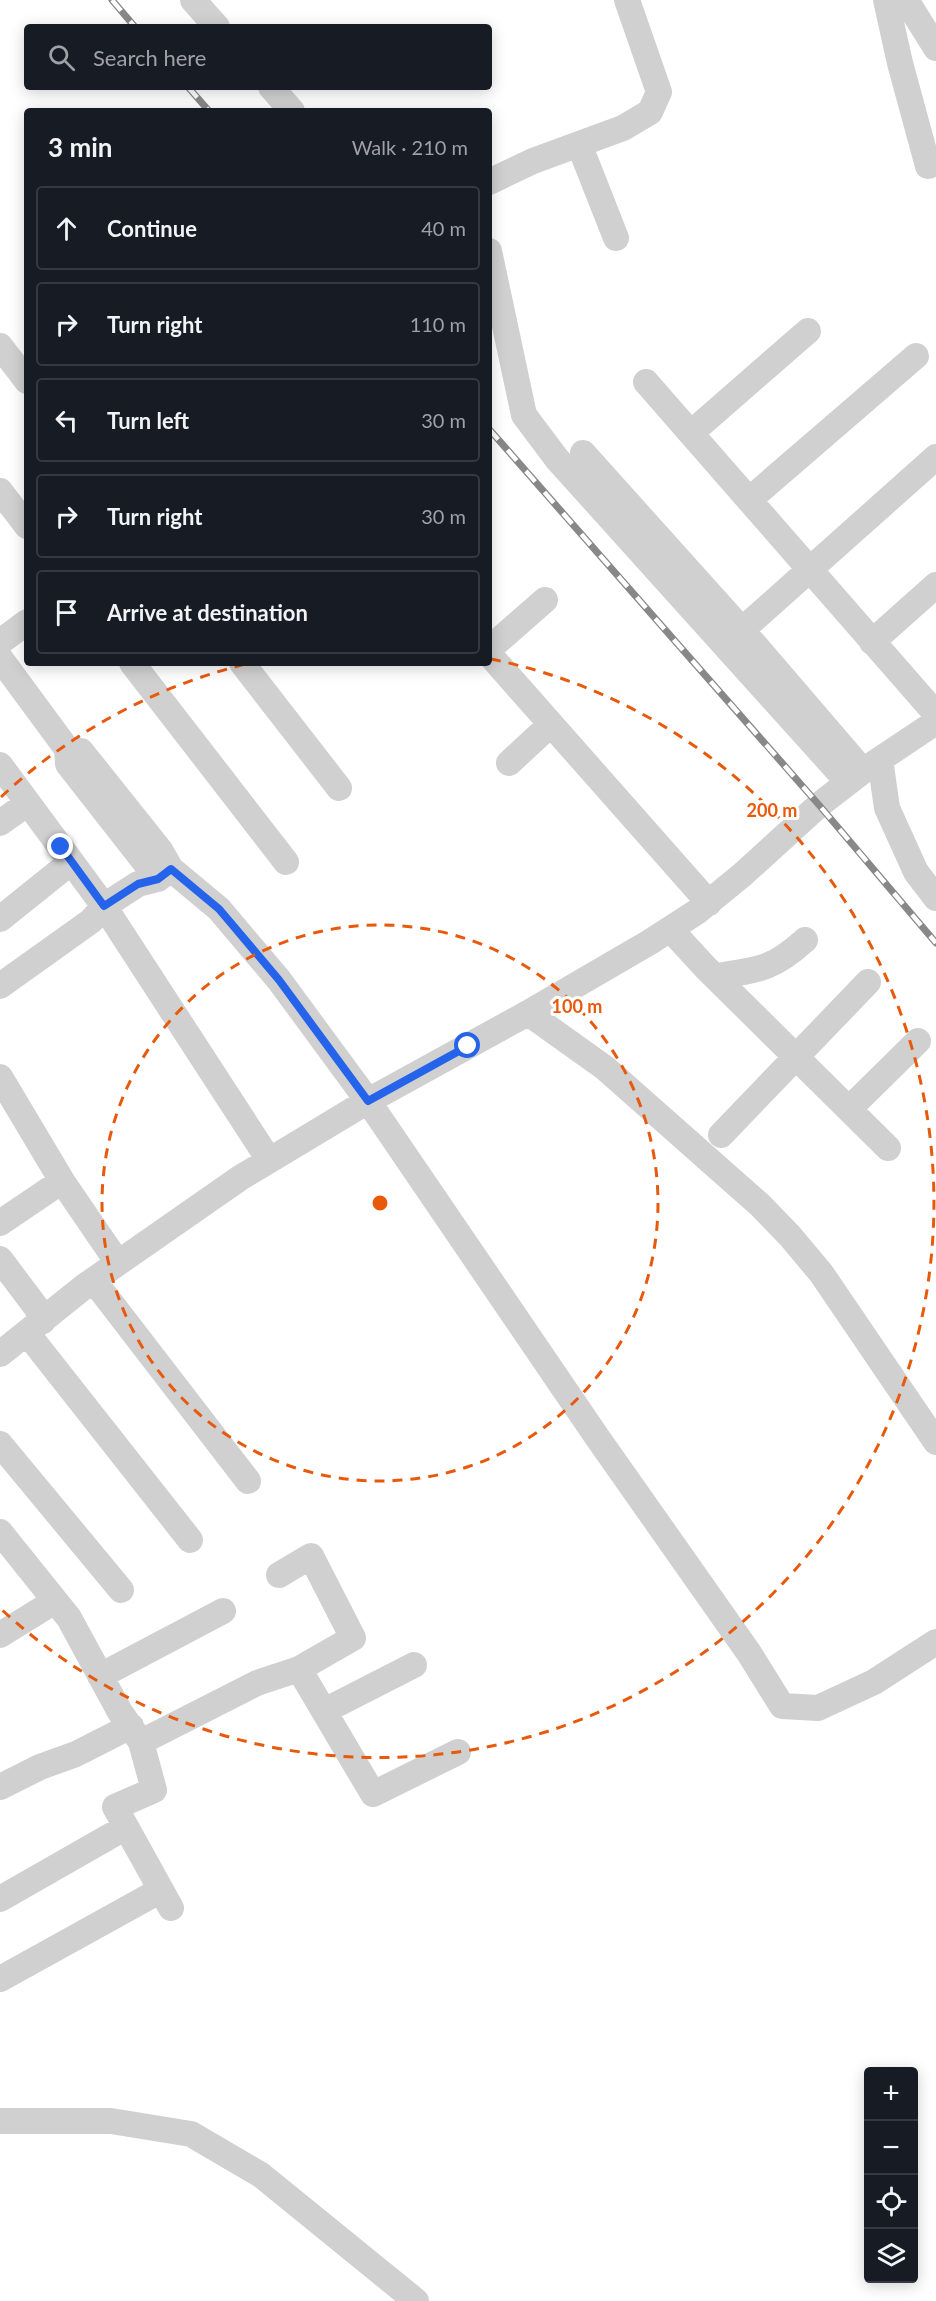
<!DOCTYPE html>
<html lang="en">
<head>
<meta charset="utf-8">
<style>
	:root { --surface:#171b24; --page:#242831; --text:#f1f3f6; --muted:#9ea1a6; --line:#363941 }
	body { margin:0; font-family:Lato,sans-serif; background:var(--page); color:var(--text) }
	.controls { position:absolute; right:18px; bottom:18px; display:grid; overflow:hidden; border-radius:6px; box-shadow:0 3px 15px #0003 }
	.controls button { width:54px; height:54px; display:grid; place-items:center; padding:0; border:0; border-bottom:2px solid var(--line); background:var(--surface); color:var(--text); font:30px sans-serif }
	.stop { position:absolute; width:18px; height:18px; margin:-14px; border:4px solid #2563eb; border-radius:50%; background:#fff }
	.stop.end { background:#2563eb; border-color:#fff; box-shadow:0 2px 6px #0008 }
	.list { margin:0; padding:0; list-style:none }
	h2 { display:flex; justify-content:space-between; align-items:center; height:78px; margin:0; padding:0 24px; font-size:26px }
	h2 small { font-size:20px; font-weight:400; color:var(--muted) }
	.list li { display:grid; grid-template-columns:39px 1fr auto; gap:18px; align-items:center; box-sizing:border-box; height:84px; margin:0 12px 12px; padding:0 12px; border:2px solid var(--line); border-radius:6px }
	.list b { display:block; font-size:22px; white-space:nowrap }
	.list em { font-size:20px; font-style:normal; color:var(--muted) }
	.icon { flex:none; width:33px; height:33px; fill:none; stroke:currentColor; stroke-width:2; stroke-linecap:round; stroke-linejoin:round }
	.map { position:relative; flex:none; width:936px; height:2301px; overflow:hidden }
	.search { position:absolute; background:var(--surface); box-shadow:0 3px 15px #0003; left:24px; top:24px; width:468px; height:66px; display:flex; align-items:center; gap:15px; box-sizing:border-box; padding:0 21px; border-radius:6px; color:var(--muted); font-size:22px }
	.panel { position:absolute; background:var(--surface); box-shadow:0 3px 15px #0003; left:24px; top:108px; width:468px; height:558px; border-radius:6px }
	.map>svg:first-child { display:block }
	.lines { fill:none; stroke-linecap:round; stroke-linejoin:round }
	.minor { stroke:#d0d0d0; stroke-width:26 }
	.rail-casing { stroke:#888; stroke-width:7 }
	.rail { stroke:#fff; stroke-width:4.5; stroke-dasharray:14; stroke-linecap:butt }
	.route { stroke:#2563eb; stroke-width:8 }
	.ring { fill:none; stroke:#e8590c; stroke-width:3; stroke-dasharray:10 8 }
	.centre { fill:#e8590c; stroke:#fff; stroke-width:3 }
	.ring-label { font-size:18px; text-anchor:middle; font-weight:bold; fill:#e8590c; stroke:#fff; stroke-width:6; stroke-linejoin:round; paint-order:stroke }
</style>
</head>
<body>
<div class="map">
<svg width="936" height="2301" viewBox="0 0 936 2301">
	<rect width="100%" height="100%" fill="#fff"/>
	<g class="lines">
		<!-- minor -->
		<path class="minor" d="M193,0L217,27
			M886,0L900,63L928,166L936,163
			M906,0L936,48
			M271,87L292,111
			M579,144L616,238
			M489,182L533,161L623,128L650,112L659,92L627,0
			M489,251L524,415L557,459L848,782
			M0,346L27,381
			M646,382L936,714
			M691,433L808,331
			M583,453L742,630L936,457
			M0,491L27,526
			M749,500L916,356
			M742,630L863,771
			M0,642L27,622
			M872,642L936,585
			M489,649L545,600
			M489,654L709,903
			M0,658L67,749L68,764L158,879
			M132,663L286,862
			M242,663L339,788
			M67,749L81,751L160,850L171,869
			M880,759L887,808L916,872L936,898
			M509,763L551,724
			M0,765L104,906L269,1160
			M0,823L28,803
			M0,919L71,862
			M670,929L706,968L888,1148
			M716,976C758,970 772,970 805,940
			M0,986L91,921L104,906L138,884L158,879L171,869L219,909L279,980L368,1101L597,1437L749,1653L782,1706L818,1708L874,1682L936,1642
			M528,1013L605,1068L760,1205L790,1236L821,1273L936,1442
			M0,1077L62,1181L0,1223
			M849,1109L918,1041
			M721,1135L868,982
			M62,1181L118,1263
			M0,1259L36,1307L43,1321
			M94,1281L248,1481
			M27,1333L190,1540
			M0,1354L85,1286L240,1178L368,1101L528,1013L650,942L698,911L742,875L819,805L867,768L936,722
			M0,1444L121,1590
			M0,1532L69,1618L120,1712L141,1742L257,1683L299,1669L373,1794L458,1752
			M279,1575L311,1556L353,1638L299,1669
			M0,1635L55,1601
			M100,1676L223,1611
			M324,1711L414,1665
			M141,1742L154,1790L115,1807L171,1908
			M0,1787L40,1767L76,1754L131,1726
			M0,1899L126,1827
			M0,1979L161,1890
			M0,2121H111L191,2134L261,2175L416,2301"/>
		<!-- rail casing -->
		<g class="rail-casing">
			<path id="rail" d="M112,0L135,27
				M188,87L209,111
				M489,429L819,805L936,943"/>
		</g>
		<!-- rail -->
		<use href="#rail" class="rail"/>
	</g>
	<g class="lines">
		<!-- route -->
		<path class="route" d="M61,847L104,906L138,884L158,879L171,869L219,909L279,980L368,1101L468,1046"/>
	</g>
	<!-- distance rings -->
	<g class="ring">
		<circle cx="380" cy="1203" r="278"/>
		<path d="M1 797A555 555 0 0 1 250 663M491 659A555 555 0 1 1 1 1609"/>
	</g>
	<circle cx="380" cy="1203" r="9" class="centre"/>
	<g class="ring-label">
		<text x="772" y="817">200 m</text>
		<text x="577" y="1013">100 m</text>
	</g>
</svg>
<div class="controls">
<button>+</button>
<button>−</button>
<button><svg class="icon" aria-label="locate" viewBox="0 0 24 24"><circle cx="12" cy="12" r="6"/><path d="M12 2v4M12 18v4M2 12h4M18 12h4"/></svg></button>
<button><svg class="icon" aria-label="layers" viewBox="0 0 24 24"><path d="M12 4l9 5-9 5-9-5zM3 14l9 5 9-5"/></svg></button>
</div>
<div class="stop" style="left:468px;top:1046px"></div>
<div class="stop end" style="left:61px;top:847px"></div>
<div class="search"><svg class="icon" aria-label="search" viewBox="0 0 24 24"><circle cx="10" cy="10" r="6"/><path d="M15 15l6 6"/></svg>Search here</div>
<section class="panel">
<h2>3 min<small>Walk · 210 m</small></h2>
<ul class="list">
<li><svg class="icon" aria-label="ahead" viewBox="0 0 24 24"><path d="M12 20V5M6 11l6-6 6 6"/></svg><div><b>Continue</b></div><em>40 m</em></li>
<li><svg class="icon" aria-label="right" viewBox="0 0 24 24"><path d="M7 20v-9h11M14 6l5 5-5 5"/></svg><div><b>Turn right</b></div><em>110 m</em></li>
<li><svg class="icon" aria-label="left" viewBox="0 0 24 24"><path d="M17 20v-9H6M10 6l-5 5 5 5"/></svg><div><b>Turn left</b></div><em>30 m</em></li>
<li><svg class="icon" aria-label="right" viewBox="0 0 24 24"><path d="M7 20v-9h11M14 6l5 5-5 5"/></svg><div><b>Turn right</b></div><em>30 m</em></li>
<li><svg class="icon" aria-label="arrive" viewBox="0 0 24 24"><path d="M6 21V4h12l-3 4 3 4H6"/></svg><div><b>Arrive at destination</b></div></li>
</ul>
</section>
</div>
</body>
</html>
